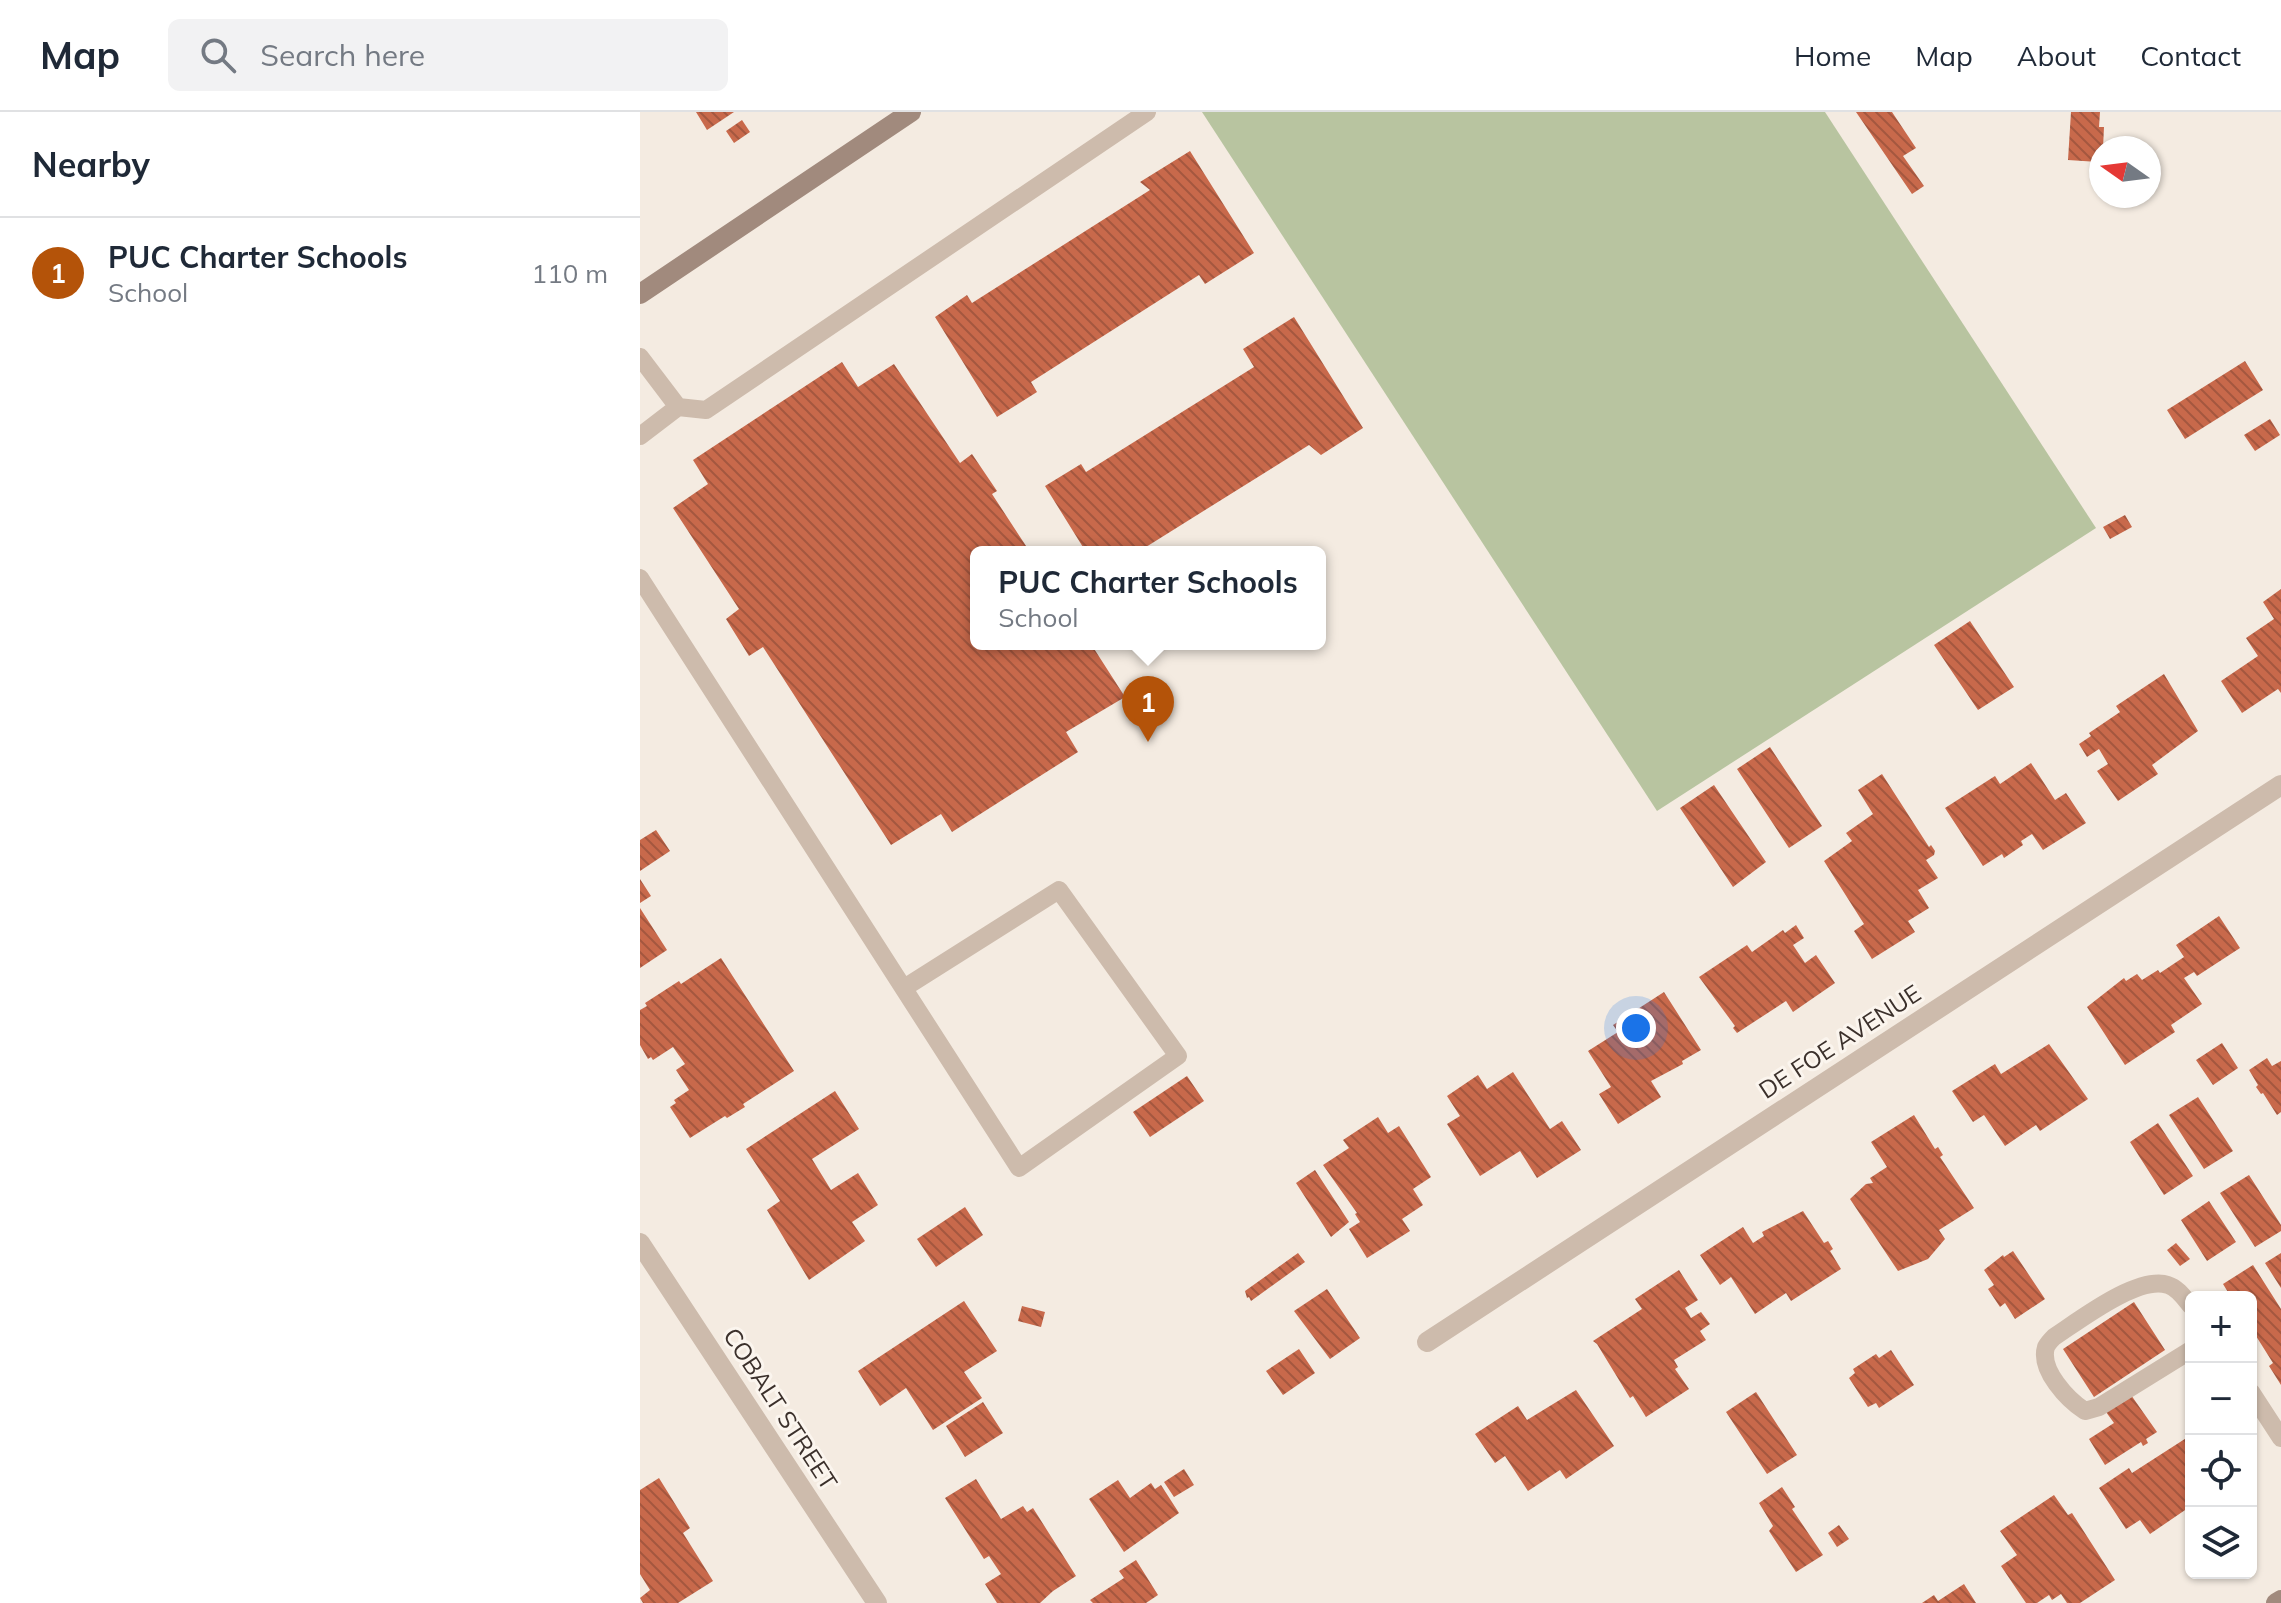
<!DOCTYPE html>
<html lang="en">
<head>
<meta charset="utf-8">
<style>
	:root { --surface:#fff; --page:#f2f2f3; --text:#1f2937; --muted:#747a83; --line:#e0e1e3; --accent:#b45309 }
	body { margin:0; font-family:Mulish,sans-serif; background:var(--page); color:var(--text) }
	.controls { position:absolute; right:24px; bottom:24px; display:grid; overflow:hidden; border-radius:12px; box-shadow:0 2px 6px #0004 }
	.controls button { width:72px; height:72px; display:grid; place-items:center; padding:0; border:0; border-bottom:2px solid var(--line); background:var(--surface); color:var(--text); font:40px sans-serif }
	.compass { position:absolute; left:1449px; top:24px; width:72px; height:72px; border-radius:50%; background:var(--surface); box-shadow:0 2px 6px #0004; rotate:284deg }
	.you { position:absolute; left:996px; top:916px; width:28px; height:28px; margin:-20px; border:6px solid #fff; border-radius:50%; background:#1a73e8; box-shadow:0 0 0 12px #1a73e833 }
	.badge { display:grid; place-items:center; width:52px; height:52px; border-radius:50%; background:var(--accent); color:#fff; font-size:26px; font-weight:700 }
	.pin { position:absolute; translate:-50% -66px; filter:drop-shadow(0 2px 4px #0008) }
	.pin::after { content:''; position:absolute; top:42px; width:28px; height:24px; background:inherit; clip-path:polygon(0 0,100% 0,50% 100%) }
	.popup { position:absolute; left:330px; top:434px; width:356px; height:104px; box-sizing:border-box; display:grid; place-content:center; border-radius:12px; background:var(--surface); filter:drop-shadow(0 2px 6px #0005); font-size:26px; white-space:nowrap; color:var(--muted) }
	.popup b { font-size:30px; color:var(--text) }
	.popup::after { content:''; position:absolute; left:50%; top:100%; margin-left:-16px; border:16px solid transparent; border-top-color:var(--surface) }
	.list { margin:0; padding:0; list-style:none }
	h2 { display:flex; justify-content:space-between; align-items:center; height:104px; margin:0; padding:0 32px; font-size:34px }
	h2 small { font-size:26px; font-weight:400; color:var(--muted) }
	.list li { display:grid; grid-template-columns:52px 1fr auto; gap:24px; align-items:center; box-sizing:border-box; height:112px; padding:0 32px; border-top:2px solid var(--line) }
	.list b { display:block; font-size:30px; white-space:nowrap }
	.list p { margin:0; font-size:26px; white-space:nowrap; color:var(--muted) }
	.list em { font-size:26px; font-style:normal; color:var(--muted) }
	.icon { flex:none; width:44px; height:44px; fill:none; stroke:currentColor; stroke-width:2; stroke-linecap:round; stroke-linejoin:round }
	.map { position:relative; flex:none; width:1641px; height:1491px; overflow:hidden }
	header { display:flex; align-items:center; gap:48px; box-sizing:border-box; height:112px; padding:0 40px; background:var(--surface); border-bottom:2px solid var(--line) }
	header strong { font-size:38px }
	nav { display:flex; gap:44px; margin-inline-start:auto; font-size:28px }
	.search { width:560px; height:72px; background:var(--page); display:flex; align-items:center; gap:20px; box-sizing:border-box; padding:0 28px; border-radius:12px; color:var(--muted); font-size:30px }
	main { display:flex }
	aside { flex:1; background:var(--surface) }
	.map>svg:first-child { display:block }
	.grass { fill:#b8c4a0 }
	.building { fill:url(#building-back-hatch) }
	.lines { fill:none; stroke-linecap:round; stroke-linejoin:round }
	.lane { stroke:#cdbbac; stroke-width:18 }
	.street { stroke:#cdbbac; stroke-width:20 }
	.secondary { stroke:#a18a7d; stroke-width:20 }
	.labels { text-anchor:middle; stroke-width:6; stroke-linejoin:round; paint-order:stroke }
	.street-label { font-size:24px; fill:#3b302b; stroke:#fbf5ee }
</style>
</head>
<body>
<header>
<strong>Map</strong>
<div class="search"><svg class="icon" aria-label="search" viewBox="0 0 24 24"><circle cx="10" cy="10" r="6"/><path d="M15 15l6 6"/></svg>Search here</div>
<nav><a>Home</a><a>Map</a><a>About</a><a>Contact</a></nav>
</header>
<main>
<aside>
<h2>Nearby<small></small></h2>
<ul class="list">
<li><span class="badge">1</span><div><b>PUC Charter Schools</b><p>School</p></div><em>110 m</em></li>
</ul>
</aside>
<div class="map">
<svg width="1641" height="1491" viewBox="0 0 1641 1491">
	<defs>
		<pattern id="building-back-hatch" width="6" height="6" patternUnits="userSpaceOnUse" patternTransform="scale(2)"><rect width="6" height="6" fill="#c8694b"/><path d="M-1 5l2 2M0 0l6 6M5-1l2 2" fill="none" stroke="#a4573f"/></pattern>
	</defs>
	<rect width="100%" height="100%" fill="#f4ebe1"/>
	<!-- grass -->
	<path class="grass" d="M562,0H1185L1456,416L1017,699Z"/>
	<!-- building -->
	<path class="building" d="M56,0H94L67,18Z
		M1216,0H1252L1276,36L1263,44L1284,74L1272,82Z
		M1431,0H1460L1459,15H1464L1463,36L1461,42H1458V50L1428,48Z
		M102,8L110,20L94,31L86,19Z
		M550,39L614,141L565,172L559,163L391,270L397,280L357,305L295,205L327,183L332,191L510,78L500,70Z
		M654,205L723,316L681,343L669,333L498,440H446L405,374L441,352L446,360L614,255L603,237Z
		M1605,249L1623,278L1545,327L1527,298Z
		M202,250L218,275L254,252L320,351L332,342L357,379L352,382L390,440H336V532H451L485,585L426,620L438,640L312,720L301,702L251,733L123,535L109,544L86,507L99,497L33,396L68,372L53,348Z
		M1630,307L1640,323L1615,339L1604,323Z
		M1485,403L1492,415L1470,427L1463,415Z
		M1641,477V581L1638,577L1602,601L1581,569L1618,544L1606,526L1634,507L1623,490Z
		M1330,509L1374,575L1338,598L1294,533Z
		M1524,562L1558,619L1512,653L1518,662L1478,689L1457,659L1468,652L1459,637L1447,645L1439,632L1451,624L1449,621L1480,600L1476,594Z
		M1130,635L1182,714L1149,736L1097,657Z
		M1391,651L1415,688L1426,681L1446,711L1403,738L1392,722L1381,729L1383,733L1364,746L1362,742L1343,754L1305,696L1355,664L1360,672Z
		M1242,662L1289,735L1291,733L1295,739L1294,743L1286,748L1298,766L1278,778L1289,796L1268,809L1275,820L1232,847L1214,819L1224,812L1184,749L1212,729L1206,721L1233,702L1218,678Z
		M1074,673L1126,750L1093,775L1040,696Z
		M16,718L30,739L0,759V728Z
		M0,767L11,784L0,791Z
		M0,796L27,838L0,856Z
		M1579,804L1600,836L1557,864L1554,860L1544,866L1562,892L1531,913L1535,920L1485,953L1447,895L1484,866L1486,869L1497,862L1502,868L1518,858L1520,861L1544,845L1536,833Z
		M1156,813L1164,826L1153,833L1165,851L1176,843L1195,871L1153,900L1146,889L1097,921L1093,916L1095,914L1059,865L1107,833L1112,840L1143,818L1145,821Z
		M81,846L154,959L103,992L105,995L87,1006L85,1004L50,1026L30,995L36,991L34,988L49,978L36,958L45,952L33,935L13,948L11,945L8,947L0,933V898L7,894L5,891L39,869L41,872Z
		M1024,880L1061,938L1042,949L1043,952L1011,969L1021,985L978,1012L959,982L971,975L948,939L978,920L973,913Z
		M1582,931L1598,956L1573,973L1556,948Z
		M1409,932L1448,987L1400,1019L1396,1013L1365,1034L1344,1003L1333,1010L1312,979L1355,952L1361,962Z
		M1627,946L1632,954L1641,949V1000L1637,1003L1623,981L1621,982L1616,975L1618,973L1609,958Z
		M873,960L910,1017L922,1009L941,1038L897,1066L880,1039L840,1064L807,1012L820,1004L807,984L838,963L847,977Z
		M547,964L564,989L510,1025L493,1000Z
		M195,979L219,1017L172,1047L191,1078L218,1061L238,1093L212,1110L225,1129L169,1168L127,1098L140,1089L106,1037Z
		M1558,985L1593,1039L1564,1057L1529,1003Z
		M1274,1003L1295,1037L1298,1035L1303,1043L1300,1045L1334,1096L1299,1118L1305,1127L1288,1147L1258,1159L1210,1087L1226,1072L1233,1071L1230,1066L1247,1055L1231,1030Z
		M738,1005L748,1021L759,1014L791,1065L773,1077L783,1093L762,1107L770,1119L727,1146L709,1117L720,1110L715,1102L717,1101L683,1053L709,1036L703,1028Z
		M1518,1011L1553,1064L1524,1083L1490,1030Z
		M675,1058L709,1110L691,1125L656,1071Z
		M1609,1063L1641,1113V1119L1615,1135L1580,1081Z
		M1569,1089L1596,1130L1567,1149L1541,1108Z
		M325,1095L343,1123L296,1155L277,1127Z
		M1163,1099L1184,1131L1188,1129L1193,1137L1190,1139L1201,1157L1151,1189L1146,1181L1115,1202L1091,1165L1080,1173L1060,1143L1103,1115L1113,1131L1124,1124L1122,1120Z
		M1536,1131L1550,1147L1540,1154L1527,1138Z
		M1373,1139L1405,1187L1375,1207L1365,1191L1360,1195L1348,1177L1354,1173L1344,1158L1363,1143L1364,1145Z
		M658,1141L665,1150L611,1189L609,1185L607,1186L605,1179Z
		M1641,1141V1176L1625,1151Z
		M1613,1153L1641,1197V1273L1629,1254L1633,1251L1611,1216V1185H1591L1583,1172Z
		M1039,1158L1058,1188L1045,1196L1051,1206L1061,1200L1070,1212L1060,1219L1066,1228L1034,1248L1038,1255L1035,1257L1049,1277L1006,1305L993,1284L990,1286L957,1232L953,1229L1002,1197L995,1187Z
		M687,1177L720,1226L690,1247L654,1199Z
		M324,1189L357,1239L324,1260L342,1286L293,1318L266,1276L240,1294L218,1259Z
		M1494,1190L1525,1238L1454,1285L1423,1237Z
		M382,1194L405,1200L401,1215L378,1209Z
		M659,1237L675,1261L643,1283L626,1259Z
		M1251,1238L1274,1273L1239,1296L1236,1291L1228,1295L1209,1266L1215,1261L1213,1257L1236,1242L1239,1246Z
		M936,1278L974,1334L926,1367L920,1358L888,1379L865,1344L855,1351L835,1322L878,1294L887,1308Z
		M1116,1280L1157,1343L1127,1362L1086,1300Z
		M1491,1283L1517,1320L1506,1327L1508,1331L1503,1334L1501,1330L1465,1353L1449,1327L1474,1311L1466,1300Z
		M343,1290L363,1321L325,1345L306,1314Z
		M1551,1323V1394L1510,1422L1500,1408L1486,1417L1459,1376L1489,1356L1492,1361Z
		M544,1357L554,1373L534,1385L524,1370Z
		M19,1366L50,1416L43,1421L73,1469L38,1491H3L0,1486L10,1478L0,1462V1378Z
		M336,1367L361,1407L383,1394L387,1400L393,1396L436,1464L413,1479L400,1491H357L345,1472L361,1462L349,1444L344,1447L305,1386Z
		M478,1368L490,1386L511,1371L515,1377L521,1373L539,1401L484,1440L449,1387Z
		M1142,1375L1155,1395L1152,1397L1154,1400L1183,1443L1156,1460L1129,1419L1133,1414L1119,1391Z
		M1414,1383L1428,1403L1432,1401L1475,1468L1440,1491H1427L1421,1482L1412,1488L1409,1483L1397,1491H1386L1361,1454L1377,1443L1360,1419Z
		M1199,1413L1209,1427L1197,1435L1188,1421Z
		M496,1448L518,1483L506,1491H453L450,1488L484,1466L479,1459Z
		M1324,1472L1336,1491H1282L1294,1483L1298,1489Z"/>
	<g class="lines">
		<!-- lane -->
		<path class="lane" d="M0,245L38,295L66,298L507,0
			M0,324L38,295
			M0,466L379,1056L538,944L419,778L264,876
			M1551,1194C1545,1187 1538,1176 1528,1173C1498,1163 1440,1208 1414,1225C1411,1228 1408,1231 1406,1235C1399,1258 1428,1288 1445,1299L1459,1295L1551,1238
			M1611,1280L1641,1326"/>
		<!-- street -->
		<path class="street" d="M0,1131L237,1491
			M787,1230L1641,673"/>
		<!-- secondary -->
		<path class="secondary" d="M0,182L271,0
			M1636,1491L1641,1488"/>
	</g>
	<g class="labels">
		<!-- street labels -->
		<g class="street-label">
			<text transform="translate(1200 930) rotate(-33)" y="8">DE FOE AVENUE</text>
			<text transform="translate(140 1297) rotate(57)" y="8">COBALT STREET</text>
		</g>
	</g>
</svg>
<div class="controls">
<button>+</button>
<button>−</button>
<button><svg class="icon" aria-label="locate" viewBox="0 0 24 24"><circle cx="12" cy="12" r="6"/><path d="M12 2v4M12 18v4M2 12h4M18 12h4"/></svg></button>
<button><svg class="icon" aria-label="layers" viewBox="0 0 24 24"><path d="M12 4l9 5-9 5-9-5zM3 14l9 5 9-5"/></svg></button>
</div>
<svg class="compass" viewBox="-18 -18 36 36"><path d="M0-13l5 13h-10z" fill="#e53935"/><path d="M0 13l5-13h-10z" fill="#747a83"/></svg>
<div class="you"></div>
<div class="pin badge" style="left:508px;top:630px">1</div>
<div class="popup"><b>PUC Charter Schools</b>School</div>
</div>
</main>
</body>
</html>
